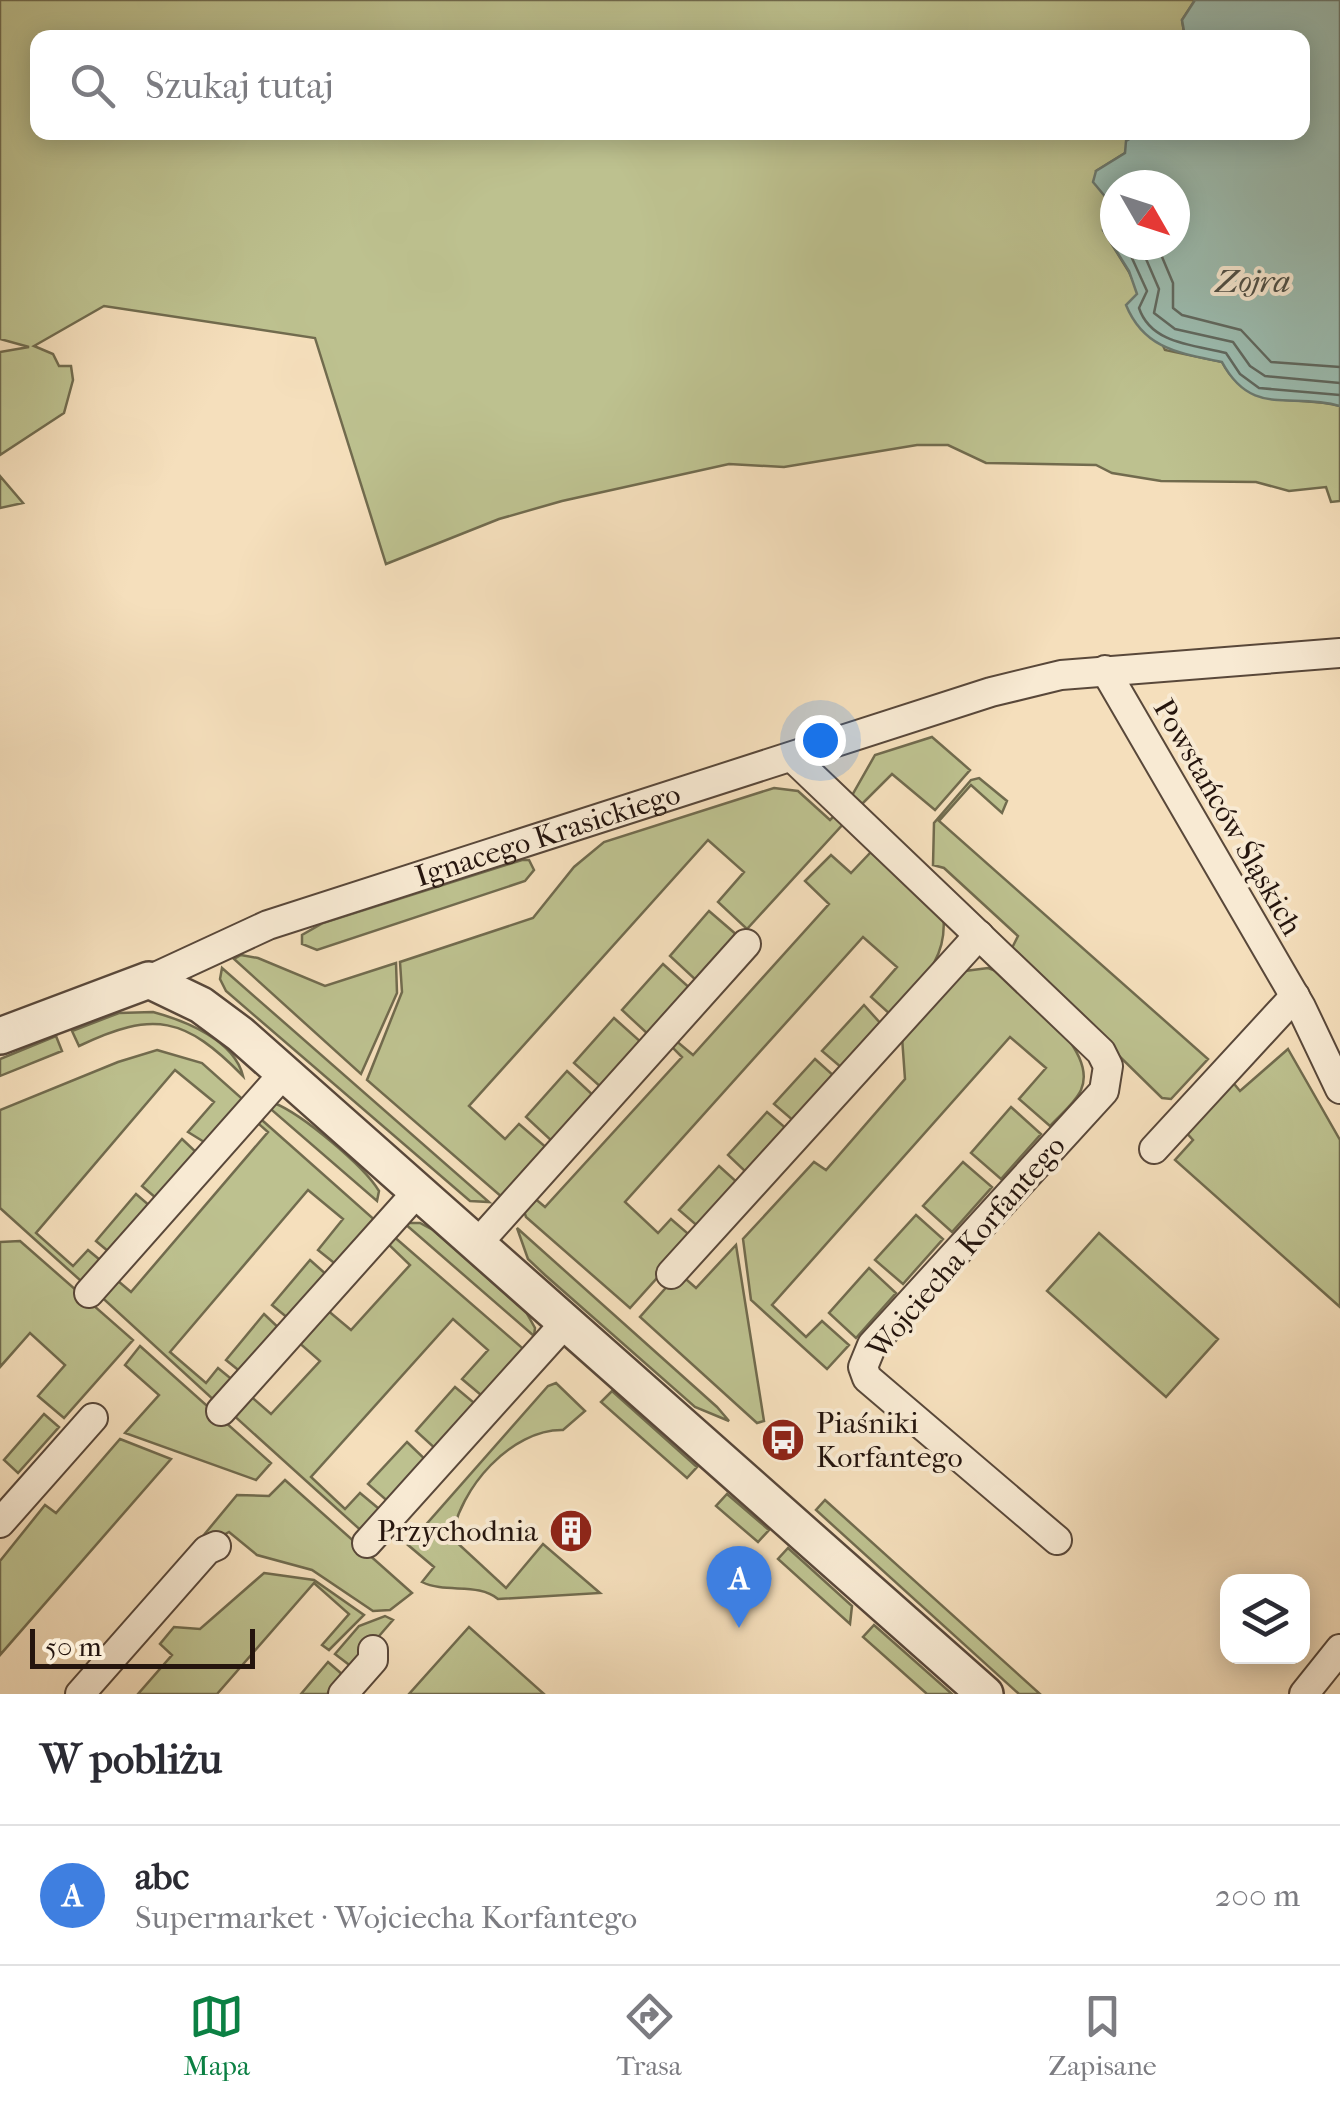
<!DOCTYPE html>
<html lang="pl">
<head>
<meta charset="utf-8">
<style>
	:root { --surface:#fff; --page:#f7f7f7; --text:#2b2b33; --muted:#7c7c81; --line:#e1e1e2; --accent:#0b8043 }
	body { margin:0; font-family:"IM FELL French Canon",serif; background:var(--page); color:var(--text) }
	.controls { position:absolute; right:30px; bottom:30px; display:grid; overflow:hidden; border-radius:20px; box-shadow:0 5px 25px #0003 }
	.controls button { width:90px; height:90px; display:grid; place-items:center; padding:0; border:0; border-bottom:2px solid var(--line); background:var(--surface); color:var(--text); font:50px sans-serif }
	.compass { position:absolute; left:1100px; top:170px; width:90px; height:90px; border-radius:50%; background:var(--surface); box-shadow:0 5px 25px #0003; rotate:129deg }
	.scale { position:absolute; left:30px; bottom:25px; width:225px; box-sizing:border-box; padding-left:10px; border:5px solid #25150e; border-top:0; font-size:28px; line-height:35px; white-space:nowrap; color:#25150e; -webkit-text-stroke:8px #f8ead3; paint-order:stroke }
	.you { position:absolute; left:820px; top:740px; width:35px; height:35px; margin:-25px; border:8px solid #fff; border-radius:50%; background:#1a73e8; box-shadow:0 0 0 15px #1a73e833 }
	.badge { display:grid; place-items:center; width:65px; height:65px; border-radius:50%; background:var(--accent); color:#fff; font-size:32px; font-weight:700 }
	.pin { position:absolute; translate:-50% -82px; filter:drop-shadow(0 2px 5px #0008) }
	.pin::after { content:''; position:absolute; top:52px; width:35px; height:30px; background:inherit; clip-path:polygon(0 0,100% 0,50% 100%) }
	.list { margin:0; padding:0; list-style:none }
	h2 { display:flex; justify-content:space-between; align-items:center; height:130px; margin:0; padding:0 40px; font-size:42px }
	h2 small { font-size:32px; font-weight:400; color:var(--muted) }
	.list li { display:grid; grid-template-columns:65px 1fr auto; gap:30px; align-items:center; box-sizing:border-box; height:140px; padding:0 40px; border-top:2px solid var(--line) }
	.list b { display:block; font-size:38px; white-space:nowrap }
	.list p { margin:0; font-size:32px; white-space:nowrap; color:var(--muted) }
	.list em { font-size:32px; font-style:normal; color:var(--muted) }
	.icon { flex:none; width:55px; height:55px; fill:none; stroke:currentColor; stroke-width:2; stroke-linecap:round; stroke-linejoin:round }
	.map { position:relative; flex:none; width:1340px; height:1694px; overflow:hidden }
	.search { position:absolute; background:var(--surface); box-shadow:0 5px 25px #0003; left:30px; right:30px; top:30px; height:110px; display:flex; align-items:center; gap:25px; box-sizing:border-box; padding:0 35px; border-radius:20px; color:var(--muted); font-size:38px }
	.sheet { height:270px; background:var(--surface) }
	nav { display:flex; justify-content:space-around; align-items:center; box-sizing:border-box; height:140px; border-top:2px solid var(--line); background:var(--surface); font-size:28px; color:var(--muted) }
	nav a { display:grid; justify-items:center; gap:5px }
	nav .on { color:var(--accent) }
	.map>svg:first-child { display:block }
	.green { fill:#bdc18f; stroke:#716b4e; stroke-width:2.5 }
	.water { fill:#9cbdb1; stroke:#6c7a70; stroke-width:2.5; fill-rule:evenodd }
	.lines { fill:none; stroke-linecap:round; stroke-linejoin:round }
	.shore { stroke:#606960; stroke-width:2.5 }
	.minor-casing { stroke:#59483a; stroke-width:32 }
	.tertiary-casing { stroke:#59483a; stroke-width:40 }
	.minor { stroke:#f8ead3; stroke-width:28 }
	.tertiary { stroke:#f8ead3; stroke-width:35 }
	.labels { text-anchor:middle; stroke-width:8; stroke-linejoin:round; paint-order:stroke }
	.street-label { font-size:30px; fill:#25150e; stroke:#f8ead3 }
	.poi-label { font-size:30px; fill:#25150e; stroke:#f8ead3; text-anchor:start }
	.water-label { font-size:32px; font-style:italic; fill:#4f5047; stroke:#f8ead3 }
</style>
</head>
<body>
<div class="map">
<svg width="1340" height="1694" viewBox="0 0 1340 1694">
	<rect width="100%" height="100%" fill="#f5dfbc"/>
	<filter id="stains"><feTurbulence type="fractalNoise" baseFrequency=".002" numOctaves="4"/><feColorMatrix values="0 0 0 0 .2 0 0 0 0 .09 0 0 0 0 .02 0 0 0 .5 -.17"/></filter>
	<radialGradient id="worn" r=".72"><stop offset=".6" stop-color="#630" stop-opacity="0"/><stop offset="1" stop-color="#630" stop-opacity=".3"/></radialGradient>
	<!-- green -->
	<path class="green" d="M0,0H1195L1182,20L1185,38H38V132L1140,133L1125,153L1096,171L1108,200L1103,230L1129,272L1165,350L1222,362C1249,413 1294,394 1340,406V501L1331,502L1326,487L1289,491L1256,482L1161,481L1112,473L1096,465L986,463L948,445H917L784,467L729,464L562,501L499,519L386,564L315,338L104,306L34,346L53,354L59,366H71L73,380L64,413L0,455V352L29,347L0,339Z
		M0,476L23,503L0,508Z
		M932,737L970,770L935,810L892,774L859,807L850,799L875,755Z
		M979,778L1007,801L1002,813L971,785L939,821L1208,1059L1171,1099L1162,1098L1011,950L1018,936L944,868L933,865L934,823L971,780Z
		M774,788L798,791L830,820L837,813L845,822L747,929L718,902L744,872L708,840L469,1106L505,1139L519,1124L548,1149L503,1198L367,1080L402,992L400,962L533,918L574,867L604,842Z
		M871,852L943,914C949,960 919,983 891,1015L871,997L897,967L863,937L625,1202L658,1233L671,1219L693,1238L630,1308L526,1217L523,1208L532,1196L545,1207L682,1057L668,1043L674,1039L693,1055L829,904L805,881L831,855L851,873Z
		M522,860H529L534,870L525,881L317,950L302,944V935L323,923Z
		M709,911L738,936L698,982L670,956Z
		M241,955L258,958L325,986L396,963L397,993L361,1074L234,959Z
		M663,964L692,990L650,1036L622,1010Z
		M222,968L489,1202L470,1201L226,991L220,979Z
		M988,968L999,972C1025,996 1099,1050 1081,1090C1075,1103 1060,1115 1050,1126L1019,1099L1046,1068L1010,1037L772,1305L806,1337L822,1321L849,1345L827,1369L751,1300L743,1239L814,1162L826,1170L905,1079L902,1037L965,971Z
		M864,1005L882,1025L842,1068L822,1051Z
		M153,1012C186,1021 234,1040 243,1076C185,1017 154,1010 79,1046L72,1031L119,1013Z
		M614,1018L642,1043L603,1089L574,1063Z
		M56,1036L62,1051L0,1076V1059Z
		M1288,1049L1340,1140V1307L1175,1160L1193,1140L1183,1129L1230,1079L1240,1091Z
		M157,1050L202,1063L248,1104L209,1145L188,1132L214,1102L175,1070L36,1233L73,1266L88,1250L100,1260L81,1281L0,1208V1110L118,1062Z
		M815,1059L834,1076L795,1122L774,1104Z
		M567,1071L595,1097L554,1143L526,1117Z
		M274,1103C302,1114 364,1166 379,1191L377,1201L266,1105Z
		M1011,1107L1041,1134L1001,1179L971,1153Z
		M767,1112L788,1130L748,1174L728,1155Z
		M254,1113L377,1222L338,1266L318,1250L343,1219L308,1190L170,1352L206,1383L218,1368L235,1382L217,1403L96,1292L111,1275L131,1292L268,1132L250,1116Z
		M182,1139L196,1152L156,1198L142,1186Z
		M963,1162L992,1187L952,1232L923,1206Z
		M719,1166L739,1184L701,1229L679,1210Z
		M136,1194L150,1206L109,1252L96,1241Z
		M916,1215L943,1239L903,1284L875,1260Z
		M404,1223H420L433,1230L526,1312L535,1328L534,1336Z
		M517,1228L717,1407L729,1421L695,1407L545,1275L528,1259Z
		M1099,1233L1218,1339L1166,1397L1047,1291Z
		M392,1235L528,1353L487,1400L462,1379L488,1350L453,1319L311,1477L345,1509L360,1493L384,1513L366,1535L231,1413L248,1394L271,1414L320,1361L297,1341L326,1309L351,1330L410,1265L386,1242Z
		M20,1241L133,1340L64,1418L38,1396L65,1365L30,1333L0,1367V1242Z
		M736,1245L764,1421L757,1423L640,1317L679,1273L696,1288Z
		M310,1260L328,1276L289,1319L272,1305Z
		M869,1268L896,1293L856,1338L829,1313Z
		M264,1314L281,1330L242,1373L226,1360Z
		M140,1346L271,1463L256,1480L125,1433L159,1395L125,1365Z
		M556,1383L585,1411L563,1430C511,1429 459,1489 452,1538L506,1588L543,1544L600,1593L498,1599C478,1582 446,1594 422,1582L434,1567L408,1545L548,1386Z
		M455,1387L479,1407L438,1451L416,1431Z
		M612,1391L697,1467L687,1478L601,1402Z
		M44,1414L59,1427L18,1473L4,1460Z
		M120,1439L171,1459L0,1655V1561L45,1505L56,1513Z
		M407,1442L429,1463L392,1505L368,1484Z
		M285,1480L412,1593L390,1610L373,1611L312,1570L257,1555L229,1532L211,1542L203,1536L237,1495L269,1496Z
		M727,1494L769,1530L758,1542L716,1506Z
		M825,1500L1040,1694H1019L816,1510Z
		M788,1548L852,1606L850,1624L778,1559Z
		M264,1573L314,1580L364,1615L329,1650L322,1645L349,1614L314,1583L217,1694H138L172,1655L160,1644L174,1627L200,1629Z
		M385,1616L393,1620L352,1667L335,1654L359,1626Z
		M874,1625L952,1694H927L863,1637Z
		M469,1627L544,1694H409Z
		M328,1662L343,1675L327,1694H301Z"/>
	<!-- water -->
	<path class="water" d="M1195,0H1340V406C1290,392 1252,418 1222,362C1179,353 1144,349 1126,305L1137,294L1129,271L1103,230L1108,200L1093,182L1096,171L1125,153L1126,141L1140,133L1302,132V38L1185,37L1182,20ZM1115,185H1175V245H1115Z"/>
	<g class="lines">
		<!-- shore -->
		<path class="shore" d="M1126,245L1147,291L1139,308C1151,344 1194,345 1226,353L1240,374L1259,388L1340,395
			M1140,245L1159,289L1154,313L1175,329L1233,342L1250,366L1265,376L1340,383
			M1157,245L1173,283V308L1182,315L1241,330L1271,362L1340,367"/>
		<!-- minor casing -->
		<g class="minor-casing">
			<g id="minor">
				<path d="M1105,670L1301,1007L1340,1089"/>
				<path d="M792,757L1101,1052L1108,1066L1104,1091L872,1345L863,1367L867,1378L1057,1540"/>
				<path id="s1" d="M149,980L268,925L991,692L1061,675L1340,653"/>
				<path d="M1154,1149L1295,996"/>
				<path d="M478,1243L746,944"/>
				<path d="M671,1274L979,935"/>
				<path d="M89,1293L284,1073"/>
				<path d="M221,1411L418,1191"/>
				<path d="M0,1523L93,1418"/>
				<path d="M367,1543L566,1322"/>
				<path d="M80,1694L207,1550L216,1546"/>
				<path d="M343,1694L373,1660V1650"/>
				<path d="M1304,1694L1340,1649"/>
			</g>
		</g>
		<!-- tertiary casing -->
		<g class="tertiary-casing">
			<path id="tertiary" d="M0,1036L149,980L201,1005L240,1034L985,1694"/>
		</g>
		<!-- minor -->
		<use href="#minor" class="minor"/>
		<!-- tertiary -->
		<use href="#tertiary" class="tertiary"/>
	</g>
	<!-- icons -->
	<defs>
		<g id="bus-disc" transform="scale(2.25)"><circle r="9.5" fill="#8f2418" stroke="#f8ead3"/><path d="M-5-6H5V4H4V6H2V4H-2V6H-4V4H-5ZM-3.5-4V0h7V-4ZM-3.5 1.2v1.5H-2V1.2ZM2 1.2v1.5H3.5V1.2Z" fill="#fff"/></g>
		<g id="building-disc" transform="scale(2.25)"><circle r="9.5" fill="#8f2418" stroke="#f8ead3"/><path d="M-4-6H4V6H1V3H-1V6H-4ZM-2.5-4.3h1.7v1.8h-1.7ZM.8-4.3h1.7v1.8H.8ZM-2.5-1h1.7V.8h-1.7ZM.8-1h1.7V.8H.8Z" fill="#fff"/></g>
	</defs>
	<g fill-rule="evenodd">
		<use href="#bus-disc" x="783" y="1440"/>
		<use href="#building-disc" x="571" y="1531"/>
	</g>
	<g class="labels">
		<!-- street labels -->
		<g class="street-label">
			<text transform="translate(1228 817) rotate(60)" y="10">Powstańców Śląskich</text>
			<text dy="10" stroke="none"><textPath href="#s1" startOffset="425">Ignacego Krasickiego</textPath></text>
			<text transform="translate(966 1247) rotate(-49)" y="10">Wojciecha Korfantego</text>
		</g>
		<!-- poi labels -->
		<g class="poi-label">
			<text x="816" y="1433">Piaśniki<tspan x="816" dy="34">Korfantego</tspan></text>
			<text x="538" y="1541" text-anchor="end">Przychodnia</text>
		</g>
		<!-- water labels -->
		<g class="water-label">
			<text x="1253" y="292">Zojra</text>
		</g>
	</g>
	<rect width="100%" height="100%" filter="url(#stains)"/>
	<rect width="100%" height="100%" fill="url(#worn)"/>
</svg>
<div class="controls">
<button><svg class="icon" aria-label="layers" viewBox="0 0 24 24"><path d="M12 4l9 5-9 5-9-5zM3 14l9 5 9-5"/></svg></button>
</div>
<svg class="compass" viewBox="-18 -18 36 36"><path d="M0-13l5 13h-10z" fill="#e53935"/><path d="M0 13l5-13h-10z" fill="#7c7c81"/></svg>
<div class="scale">50 m</div>
<div class="you"></div>
<div class="pin badge" style="left:739px;top:1628px;background:#3f7fe0">A</div>
<div class="search"><svg class="icon" aria-label="search" viewBox="0 0 24 24"><circle cx="10" cy="10" r="6"/><path d="M15 15l6 6"/></svg>Szukaj tutaj</div>
</div>
<section class="sheet">
<h2>W pobliżu<small></small></h2>
<ul class="list">
<li><span class="badge" style="background:#3f7fe0">A</span><div><b>abc</b><p>Supermarket · Wojciecha Korfantego</p></div><em>200 m</em></li>
</ul>
</section>
<nav>
<a class="on"><svg class="icon" aria-label="map" viewBox="0 0 24 24"><path d="M3 6l6-2 6 2 6-2v14l-6 2-6-2-6 2zM9 4v14M15 6v14"/></svg>Mapa</a>
<a><svg class="icon" aria-label="directions" viewBox="0 0 24 24"><path d="M12 3l9 9-9 9-9-9zM9 14v-3h6M13 9l2 2-2 2"/></svg>Trasa</a>
<a><svg class="icon" aria-label="saved" viewBox="0 0 24 24"><path d="M7 4h10v16l-5-4-5 4z"/></svg>Zapisane</a>
</nav>
</body>
</html>
